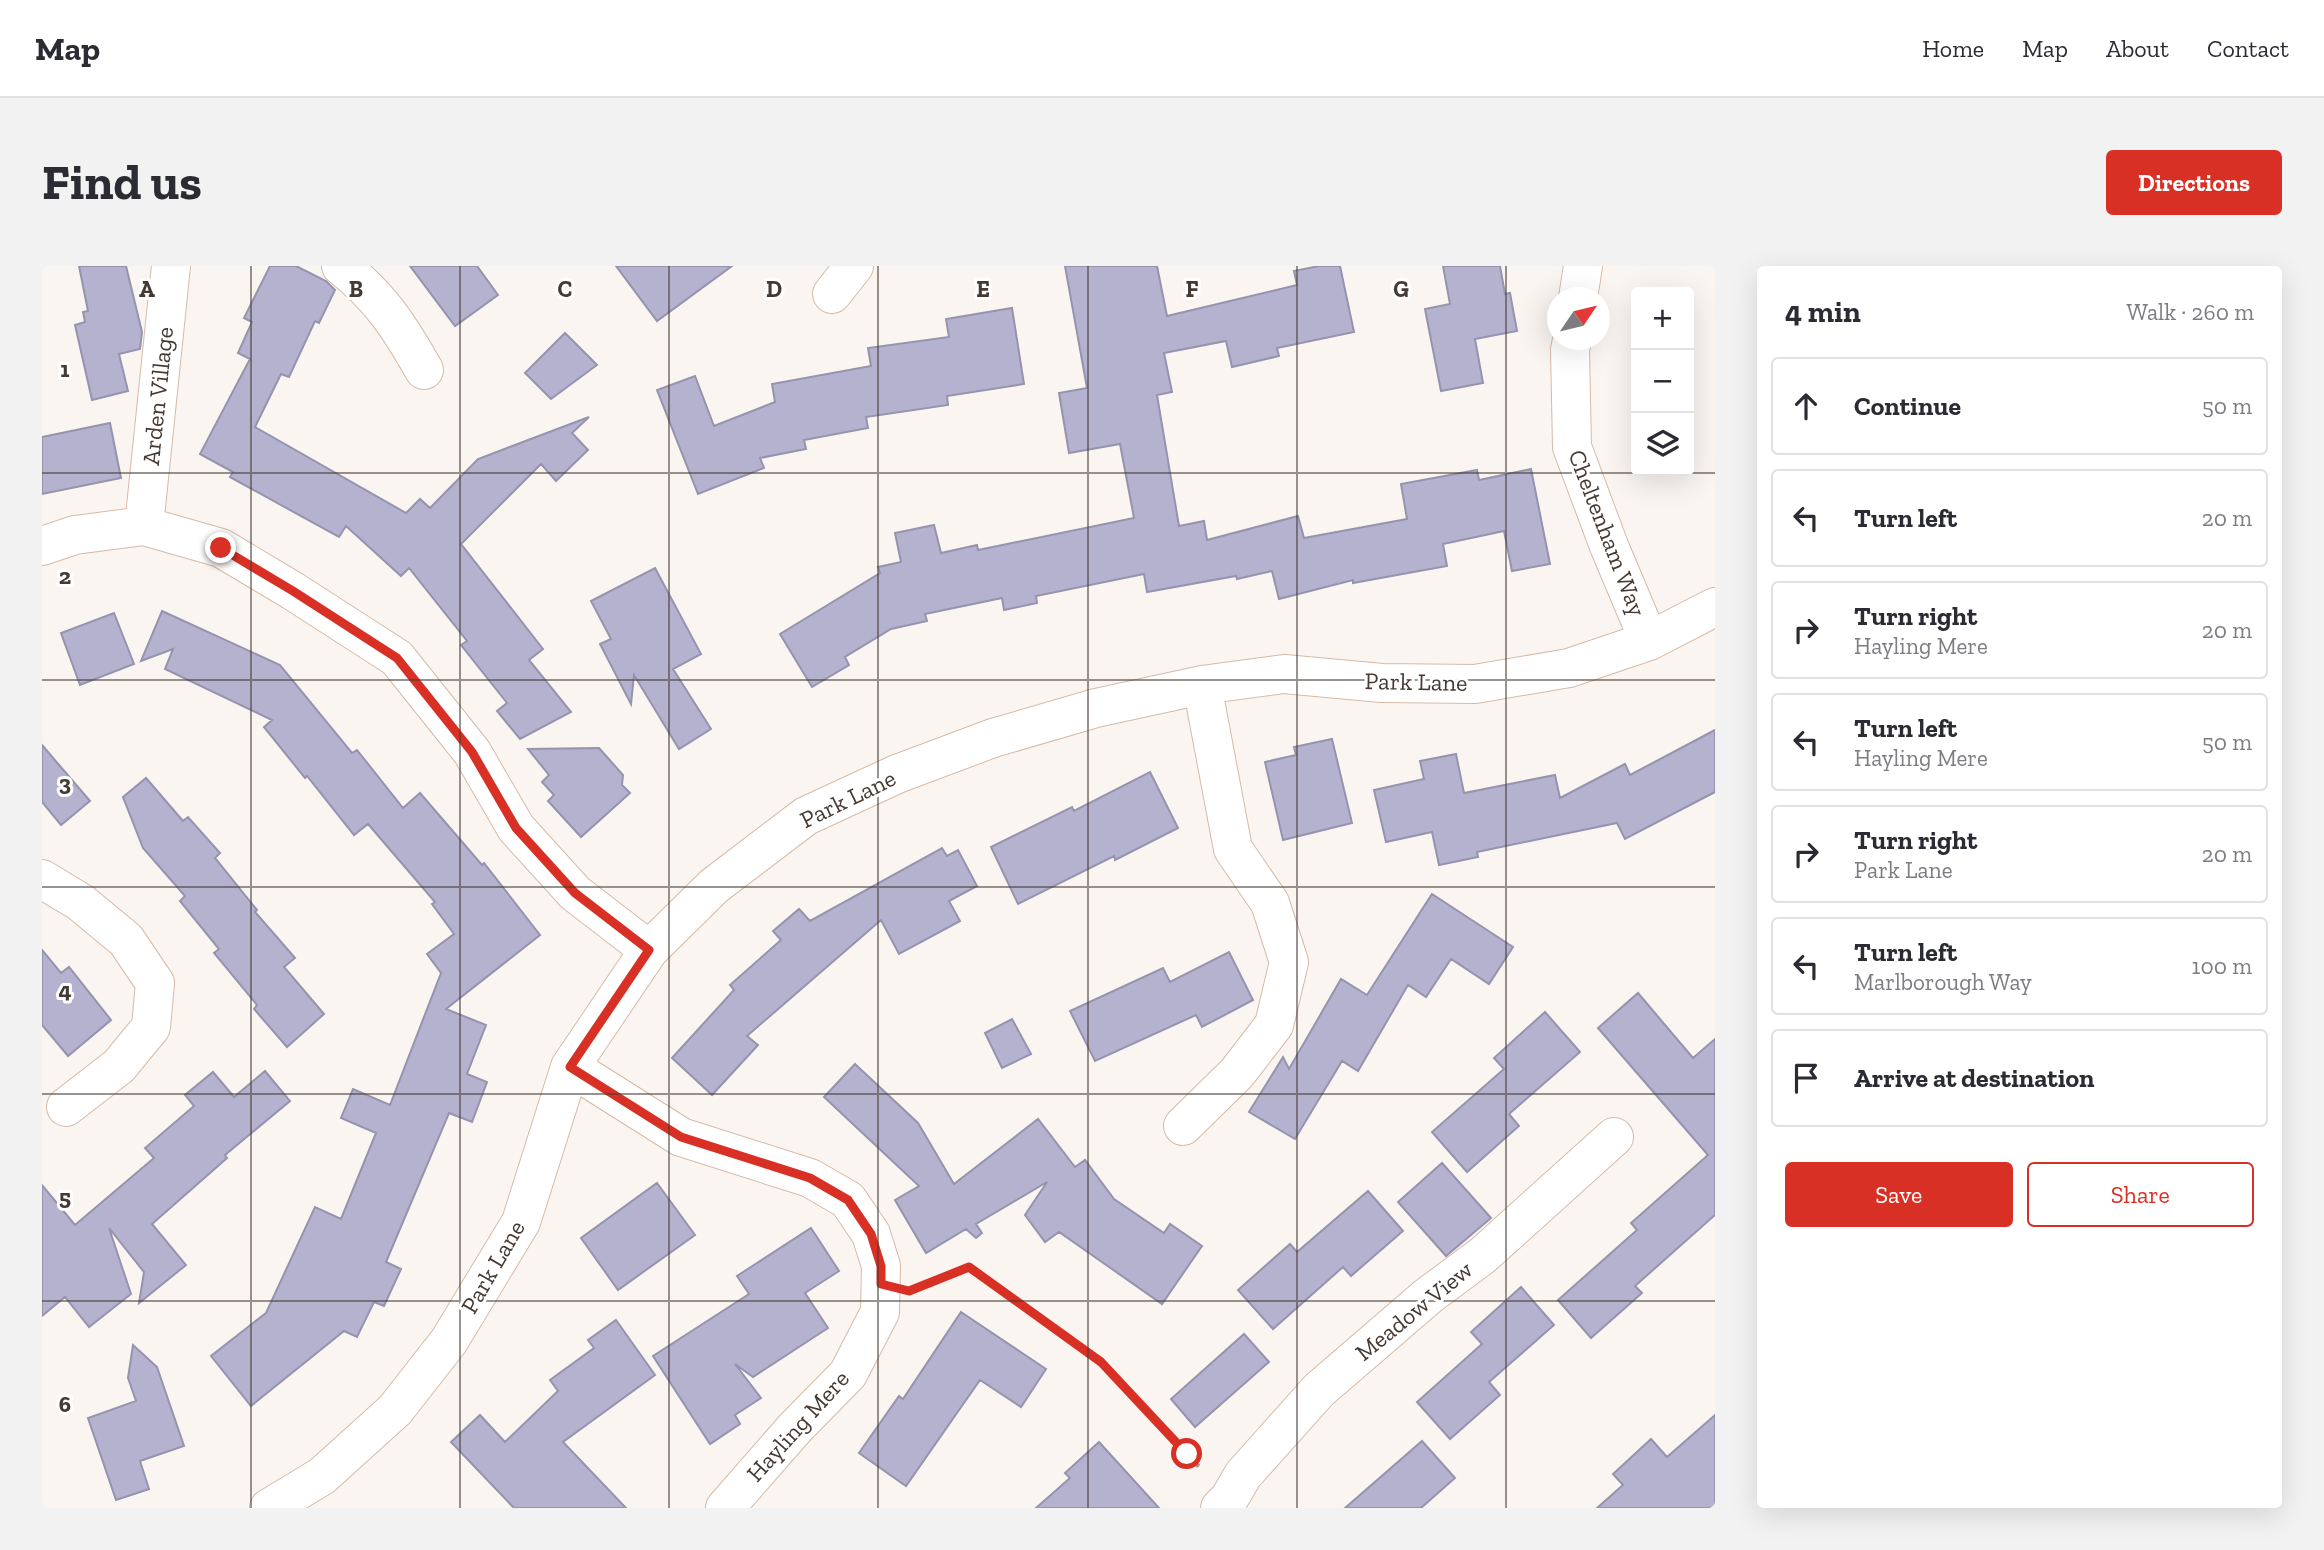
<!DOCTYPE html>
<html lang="en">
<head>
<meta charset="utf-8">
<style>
	:root { --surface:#fff; --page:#f2f2f3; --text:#2b2b33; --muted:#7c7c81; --line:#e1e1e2; --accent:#d93025 }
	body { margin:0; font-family:"Zilla Slab",serif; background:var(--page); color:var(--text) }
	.controls { position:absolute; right:21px; top:21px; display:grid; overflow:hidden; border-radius:7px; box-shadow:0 7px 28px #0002 }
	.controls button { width:63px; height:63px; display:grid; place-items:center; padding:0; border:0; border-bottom:2px solid var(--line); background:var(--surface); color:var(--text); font:35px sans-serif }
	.compass { position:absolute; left:1505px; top:21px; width:63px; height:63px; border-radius:50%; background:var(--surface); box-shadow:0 7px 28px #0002; rotate:55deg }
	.stop { position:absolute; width:21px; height:21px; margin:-16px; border:5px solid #d93025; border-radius:50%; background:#fff }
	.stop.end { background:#d93025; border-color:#fff; box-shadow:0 2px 7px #0008 }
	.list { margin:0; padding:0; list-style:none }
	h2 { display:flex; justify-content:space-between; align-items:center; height:91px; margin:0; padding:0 28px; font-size:30px }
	h2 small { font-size:23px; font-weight:400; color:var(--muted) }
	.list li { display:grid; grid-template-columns:46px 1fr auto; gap:21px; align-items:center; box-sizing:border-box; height:98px; margin:0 14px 14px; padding:0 14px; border:2px solid var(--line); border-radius:7px }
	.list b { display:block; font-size:26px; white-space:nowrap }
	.list p { margin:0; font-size:23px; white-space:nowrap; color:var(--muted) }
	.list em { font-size:23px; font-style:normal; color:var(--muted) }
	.actions { display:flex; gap:14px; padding:21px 28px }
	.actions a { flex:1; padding:16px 0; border:2px solid var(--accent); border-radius:7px; text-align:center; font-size:24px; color:var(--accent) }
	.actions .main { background:var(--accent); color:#fff }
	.icon { flex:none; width:38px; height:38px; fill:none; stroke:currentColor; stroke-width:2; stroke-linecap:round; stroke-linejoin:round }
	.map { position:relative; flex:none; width:1673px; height:1242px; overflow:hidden; border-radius:7px }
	header { display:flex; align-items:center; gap:42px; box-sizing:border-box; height:98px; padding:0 35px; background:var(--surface); border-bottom:2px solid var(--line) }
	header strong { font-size:33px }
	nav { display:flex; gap:38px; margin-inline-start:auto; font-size:24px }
	.intro { display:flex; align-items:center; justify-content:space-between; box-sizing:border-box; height:168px; padding:0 42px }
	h1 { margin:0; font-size:49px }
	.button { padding:18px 32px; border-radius:7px; background:var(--accent); color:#fff; font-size:24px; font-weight:700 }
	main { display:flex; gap:42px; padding:0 42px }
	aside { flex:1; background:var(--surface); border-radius:7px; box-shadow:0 7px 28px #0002 }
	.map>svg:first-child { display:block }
	.building { fill:#b4b2cf; stroke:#9593ae; stroke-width:2 }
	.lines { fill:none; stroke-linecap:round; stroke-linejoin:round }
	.minor-casing { stroke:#d5baa7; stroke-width:40 }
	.path { stroke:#a09792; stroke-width:4.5; stroke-dasharray:3.5 3.5; stroke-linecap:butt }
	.minor { stroke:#fff; stroke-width:38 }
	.route { stroke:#d93025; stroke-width:9 }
	.grid { fill:none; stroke:#453a33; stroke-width:2; stroke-opacity:0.55 }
	.labels { text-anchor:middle; stroke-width:6; stroke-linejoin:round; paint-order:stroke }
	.street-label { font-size:24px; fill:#453a33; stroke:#fff }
	.grid-label { font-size:23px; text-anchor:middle; font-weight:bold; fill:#453a33; stroke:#fff; stroke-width:6; stroke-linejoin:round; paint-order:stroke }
</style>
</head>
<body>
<header>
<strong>Map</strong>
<nav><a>Home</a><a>Map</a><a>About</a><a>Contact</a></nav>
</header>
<div class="intro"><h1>Find us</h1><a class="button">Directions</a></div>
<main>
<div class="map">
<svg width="1673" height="1242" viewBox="0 0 1673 1242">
	<rect width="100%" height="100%" fill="#fbf5f1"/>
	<!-- building -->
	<path class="building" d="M37,0H84L100,66L98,83L77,88L86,125L50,134L33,59L43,56L41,46L46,45Z
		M228,0H254L284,15L293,24L277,57L273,55L247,111L239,108L213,161L364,247L378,233L388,242L436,193L547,151L530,167L546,184L514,215L499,198L419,278L501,383L487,394L529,446L478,473L455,445L465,437L419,379L425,375L367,302L359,310L304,260L297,271L188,211L191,206L158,188L208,93L196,87L210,56L202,52Z
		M368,0H435L456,29L413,60Z
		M574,0H690L615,55Z
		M1023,0H1115L1125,50L1255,19L1252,5L1277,0H1298L1312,66L1235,82L1237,90L1190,101L1184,75L1122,87L1130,126L1115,129L1137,260L1162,255L1165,274L1256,250L1262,272L1365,253L1359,218L1435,204L1437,214L1489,203L1508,298L1470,305L1462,265L1401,278L1405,300L1311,317V314L1237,333L1230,305L1195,313L1194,310L1105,326L1102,308L994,330L995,337L962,344L960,332L883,348L885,355L849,363L803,391L807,399L770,421L738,368L838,307L836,301L859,296L853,267L892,259L899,287L935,279L936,284L1092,252L1078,178L1027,187L1017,127L1045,122Z
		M1401,0H1458L1463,28L1468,27L1475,65L1433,73L1441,117L1399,125L1383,43L1408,38Z
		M970,42L982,118L905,130L906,139L824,151L826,162L762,174L764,183L718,192L722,202L656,228L615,124L653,110L672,160L733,136L730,118L829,100L826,82L907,71L904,53Z
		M523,67L555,99L509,133L483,107Z
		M68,157L79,212L0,228V171Z
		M613,302L659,388L631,403L669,463L637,483L592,409L589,438L558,378L569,373L549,335Z
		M120,345L238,399L310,487L315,484L361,542L378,527L440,599L442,597L498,669L404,743L444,759L425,808L445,816L430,856L407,847L344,996L359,1003L342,1040L332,1036L315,1071L302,1065L209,1140L169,1090L224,1047L273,941L299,953L334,867L299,852L311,823L348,839L399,707L385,688L412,668L390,638L393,636L326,558L312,569L265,510L263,512L222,461L230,454L123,403L131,383L99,395Z
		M72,347L92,398L38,419L19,367Z
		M1673,464V526L1583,573L1575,557L1435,586L1436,591L1397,599L1390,566L1344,576L1332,524L1382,513L1378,495L1414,488L1422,527L1513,509L1518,532L1583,498L1588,509Z
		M1290,473L1310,557L1241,574L1223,496L1254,489L1252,481Z
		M0,479L48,535L19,559L0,536Z
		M557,482L581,509L580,519L588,527L539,571L506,535L512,529L500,516L507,509L486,483Z
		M1108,506L1136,562L1073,594L1072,590L976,638L949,581L1030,541L1032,545Z
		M104,512L141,555L146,551L178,587L173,592L215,644L213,646L253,692L242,701L282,748L245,781L212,743L215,739L172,687L177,683L138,635L143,630L101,582L81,531Z
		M900,582L905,590L916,584L935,620L907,635L918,655L857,688L839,654L705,770L716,779L670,829L630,792L692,724L688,719L739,674L731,665L757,643L768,655Z
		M1390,628L1471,681L1447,718L1409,693L1384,731L1366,719L1316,805L1300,795L1253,873L1207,846L1241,791L1247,803L1299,713L1325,729Z
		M0,684L19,707L27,701L69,754L26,790L0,759Z
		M1187,686L1211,734L1160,761L1154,749L1053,795L1028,745L1121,702L1128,716Z
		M1596,727L1651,792L1673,773V949L1593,1020L1600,1027L1549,1072L1516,1034L1595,964L1589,957L1666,889L1556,762Z
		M1503,746L1538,786L1467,848L1477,860L1425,906L1390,866L1462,803L1452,792Z
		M970,753L989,788L960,802L943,767Z
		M813,798L876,857L912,918L996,853L1033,901L1043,894L1072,933L1122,967L1128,958L1160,980L1120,1038L1017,966L1003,976L983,949L1005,916L934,958L940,967L934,972L924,963L884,987L853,934L877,920L782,831Z
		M223,805L248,835L183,889L185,892L110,958L144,999L97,1037L102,1006L67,962L89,1028L47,1061L23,1031L0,1050V919L33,959L112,892L103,882L152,840L143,829L171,806L192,831Z
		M1400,897L1449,952L1404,990L1356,936Z
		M615,917L653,969L576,1024L539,972Z
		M1326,925L1361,965L1309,1010L1301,1001L1231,1063L1196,1024L1248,978L1255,986Z
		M769,962L797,1005L763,1027L786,1062L711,1111L693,1098L719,1132L693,1149L698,1158L668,1178L611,1090L707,1028L695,1010Z
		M1479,1021L1512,1059L1447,1116L1458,1129L1408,1173L1375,1136L1440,1078L1429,1066Z
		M919,1046L1004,1103L979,1141L938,1114L864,1220L817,1187L857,1130L861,1133Z
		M574,1054L613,1109L521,1176L584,1242H472L409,1176L438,1149L463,1176L516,1125L508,1114L552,1082L546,1074Z
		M1202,1068L1227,1096L1153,1161L1129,1133Z
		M91,1079L115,1101L142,1180L98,1195L107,1223L74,1234L46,1152L94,1135L86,1112Z
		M1673,1149V1242H1555L1581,1219L1571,1208L1609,1173L1625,1191Z
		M1380,1175L1413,1212L1379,1242H1303Z
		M1057,1176L1117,1242H994L1028,1212L1023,1207Z"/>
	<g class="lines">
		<!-- minor casing -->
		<g class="minor-casing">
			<path id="minor" d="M299,0C339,32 357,60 382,104
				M790,28L812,0
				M1536,32L1541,0
				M1530,74L1528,84L1530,181L1567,280L1607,375
				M102,260L129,0
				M0,280L33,269L102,260L179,282L251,325L355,392L430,486L474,562L533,627L607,684
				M0,613L38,636L84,674L113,717L109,761L77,800L24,841
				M528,801L639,871L768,912L806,934L829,968L839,1000L838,1046L806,1108L753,1162L683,1242
				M1141,860L1195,807L1232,759L1247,696L1228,637L1191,583L1160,419
				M227,1242L280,1210L353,1144L407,1075L479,956L528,801L607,684L672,620L764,550L855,508L951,472L1054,442L1160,419L1242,408L1340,417L1433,418L1527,402L1607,375L1673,341
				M1178,1242L1187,1233L1201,1209L1277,1124L1386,1030L1440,990L1572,871"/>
		</g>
		<!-- path -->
		<path class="path" d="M876,1021L927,1001L1059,1096L1158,1202"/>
		<!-- minor -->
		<use href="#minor" class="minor"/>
	</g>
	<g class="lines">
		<!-- route -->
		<path class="route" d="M179,282L251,325L355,392L430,486L474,562L533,627L607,684L528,801L639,871L768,912L806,934L829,968L839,1000V1018L867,1025L927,1001L1059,1096L1145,1188"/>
	</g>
	<!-- grid -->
	<path class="grid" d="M209,0V1242M418,0V1242M627,0V1242M836,0V1242M1046,0V1242M1255,0V1242M1464,0V1242M0,207H1673M0,414H1673M0,621H1673M0,828H1673M0,1035H1673"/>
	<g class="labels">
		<!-- street labels -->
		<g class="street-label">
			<text transform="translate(116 130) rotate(-84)" y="8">Arden Village</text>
			<text transform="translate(1565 267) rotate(69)" y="8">Cheltenham Way</text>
			<text transform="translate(1374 416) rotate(1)" y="8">Park Lane</text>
			<text transform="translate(806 533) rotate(-26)" y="8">Park Lane</text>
			<text transform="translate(451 1001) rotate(-60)" y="8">Park Lane</text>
			<text transform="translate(1372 1045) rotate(-39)" y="8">Meadow View</text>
			<text transform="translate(756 1160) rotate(-48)" y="8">Hayling Mere</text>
		</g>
	</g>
	<g class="grid-label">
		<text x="105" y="31">A</text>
		<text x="314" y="31">B</text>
		<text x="523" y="31">C</text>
		<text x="732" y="31">D</text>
		<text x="941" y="31">E</text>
		<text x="1150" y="31">F</text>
		<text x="1359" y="31">G</text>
		<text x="23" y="111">1</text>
		<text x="23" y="318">2</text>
		<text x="23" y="525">3</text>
		<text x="23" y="732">4</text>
		<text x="23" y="939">5</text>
		<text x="23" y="1146">6</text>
	</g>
</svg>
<div class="controls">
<button>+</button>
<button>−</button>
<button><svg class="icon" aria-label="layers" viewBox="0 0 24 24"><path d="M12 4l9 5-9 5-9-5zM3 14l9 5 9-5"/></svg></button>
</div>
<svg class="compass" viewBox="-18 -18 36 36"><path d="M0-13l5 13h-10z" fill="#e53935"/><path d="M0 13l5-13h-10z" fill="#7c7c81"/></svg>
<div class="stop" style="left:1145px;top:1188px"></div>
<div class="stop end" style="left:179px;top:282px"></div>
</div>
<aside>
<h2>4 min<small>Walk · 260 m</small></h2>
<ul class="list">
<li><svg class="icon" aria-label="ahead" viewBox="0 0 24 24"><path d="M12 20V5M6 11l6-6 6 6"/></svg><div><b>Continue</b></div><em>50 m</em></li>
<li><svg class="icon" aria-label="left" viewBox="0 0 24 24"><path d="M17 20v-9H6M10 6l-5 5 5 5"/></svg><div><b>Turn left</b></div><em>20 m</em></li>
<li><svg class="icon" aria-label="right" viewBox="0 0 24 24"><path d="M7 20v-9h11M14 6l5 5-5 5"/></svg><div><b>Turn right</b><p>Hayling Mere</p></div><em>20 m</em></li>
<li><svg class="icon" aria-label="left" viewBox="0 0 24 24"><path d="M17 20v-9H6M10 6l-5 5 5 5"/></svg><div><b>Turn left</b><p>Hayling Mere</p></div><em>50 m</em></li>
<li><svg class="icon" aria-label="right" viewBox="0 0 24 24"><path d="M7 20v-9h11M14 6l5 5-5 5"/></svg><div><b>Turn right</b><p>Park Lane</p></div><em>20 m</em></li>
<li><svg class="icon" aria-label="left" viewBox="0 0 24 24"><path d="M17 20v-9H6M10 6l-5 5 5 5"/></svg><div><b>Turn left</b><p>Marlborough Way</p></div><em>100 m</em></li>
<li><svg class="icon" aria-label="arrive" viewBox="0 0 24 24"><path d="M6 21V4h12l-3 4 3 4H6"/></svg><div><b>Arrive at destination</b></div></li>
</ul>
<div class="actions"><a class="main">Save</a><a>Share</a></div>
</aside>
</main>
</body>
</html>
